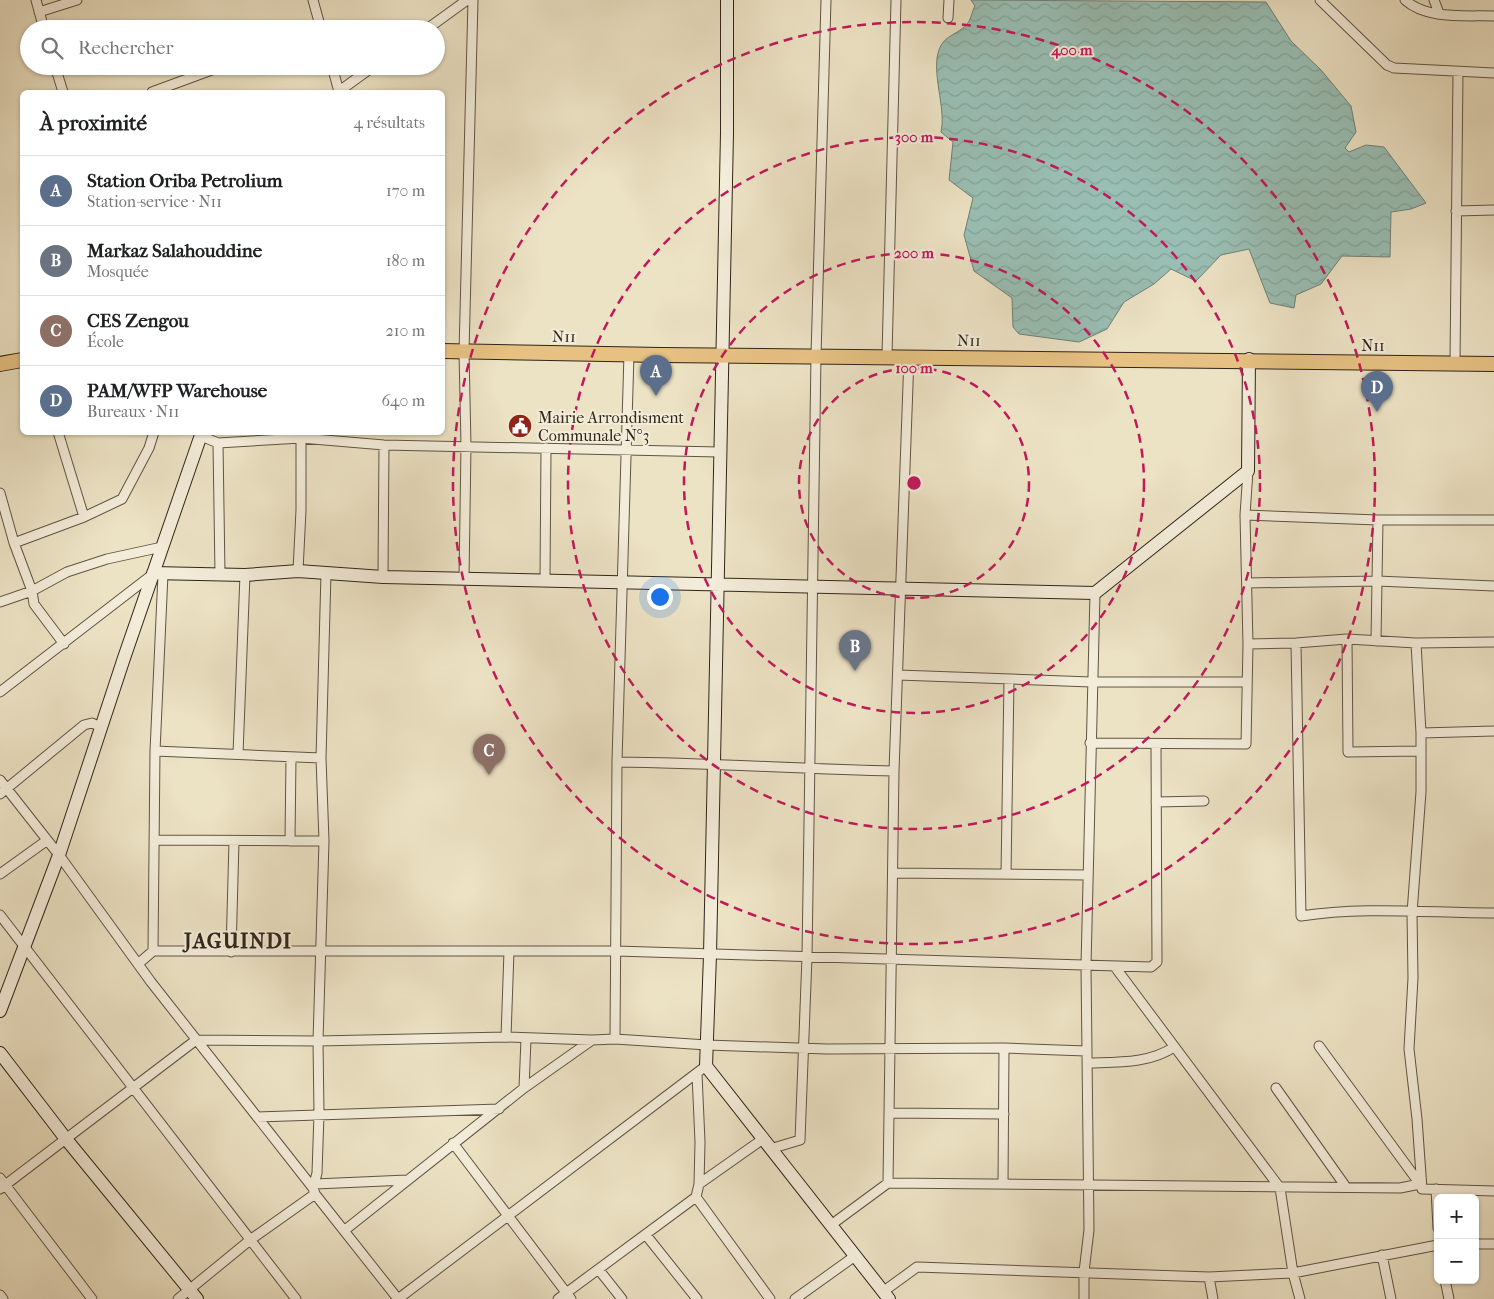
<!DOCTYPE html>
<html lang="fr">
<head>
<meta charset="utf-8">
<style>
	:root { --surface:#fff; --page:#f6f6f6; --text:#202124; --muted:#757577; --line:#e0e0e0; --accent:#1a73e8 }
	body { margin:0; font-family:"IM FELL French Canon",serif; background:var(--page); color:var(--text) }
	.controls { position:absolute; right:15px; bottom:15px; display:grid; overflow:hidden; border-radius:8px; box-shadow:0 1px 4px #0004 }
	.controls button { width:45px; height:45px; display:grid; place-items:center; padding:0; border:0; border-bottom:1px solid var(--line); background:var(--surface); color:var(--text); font:25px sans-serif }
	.you { position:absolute; left:659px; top:596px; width:18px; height:18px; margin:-12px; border:4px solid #fff; border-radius:50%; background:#1a73e8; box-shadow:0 0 0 8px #1a73e833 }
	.badge { display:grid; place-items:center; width:32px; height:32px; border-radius:50%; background:var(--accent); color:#fff; font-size:16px; font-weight:700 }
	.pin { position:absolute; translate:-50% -41px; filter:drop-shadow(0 1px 2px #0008) }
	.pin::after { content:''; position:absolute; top:26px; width:18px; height:15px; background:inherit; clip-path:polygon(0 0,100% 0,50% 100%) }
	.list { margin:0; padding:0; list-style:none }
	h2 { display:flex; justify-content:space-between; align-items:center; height:65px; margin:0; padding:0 20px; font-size:21px }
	h2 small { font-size:16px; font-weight:400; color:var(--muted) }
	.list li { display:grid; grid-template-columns:32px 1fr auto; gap:15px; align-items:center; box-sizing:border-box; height:70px; padding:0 20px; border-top:1px solid var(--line) }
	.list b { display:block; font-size:19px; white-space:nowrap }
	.list p { margin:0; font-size:16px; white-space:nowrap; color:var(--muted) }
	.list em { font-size:16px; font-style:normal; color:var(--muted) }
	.icon { flex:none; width:28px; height:28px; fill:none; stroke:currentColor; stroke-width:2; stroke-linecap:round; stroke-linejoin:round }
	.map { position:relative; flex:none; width:1494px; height:1299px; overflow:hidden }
	.search { position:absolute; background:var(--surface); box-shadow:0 1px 4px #0004; left:20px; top:20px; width:425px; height:55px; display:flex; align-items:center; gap:12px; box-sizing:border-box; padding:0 18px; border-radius:28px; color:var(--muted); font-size:19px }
	.panel { position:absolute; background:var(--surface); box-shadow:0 1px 4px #0004; left:20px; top:90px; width:425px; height:345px; border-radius:8px }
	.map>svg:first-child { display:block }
	.water { fill:url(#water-waves); stroke:#6f8175 }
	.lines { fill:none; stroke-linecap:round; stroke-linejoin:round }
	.street-casing { stroke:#5f5444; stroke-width:11 }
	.secondary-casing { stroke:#302519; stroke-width:14 }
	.primary-casing { stroke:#302519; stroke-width:16 }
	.street { stroke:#f3ecd9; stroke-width:9 }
	.secondary { stroke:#f3ecd9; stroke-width:12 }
	.primary { stroke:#e6c182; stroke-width:14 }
	.ring { fill:none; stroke:#c2185b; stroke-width:2.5; stroke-dasharray:9 6 }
	.labels { text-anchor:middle; stroke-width:4; stroke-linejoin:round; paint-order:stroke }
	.street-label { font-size:16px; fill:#302519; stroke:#f3ecd9 }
	.poi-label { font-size:16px; fill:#302519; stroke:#f3ecd9; text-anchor:start }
	.district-label { font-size:21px; font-weight:bold; letter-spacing:1px; fill:#302519; stroke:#f3ecd9 }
	.centre { fill:#c2185b; stroke:#f3ecd9; stroke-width:2.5 }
	.ring-label { font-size:15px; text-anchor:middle; font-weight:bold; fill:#c2185b; stroke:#f3ecd9; stroke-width:4; stroke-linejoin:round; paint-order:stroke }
</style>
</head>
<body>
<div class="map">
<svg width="1494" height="1299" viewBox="0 0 1494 1299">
	<defs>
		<pattern id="water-waves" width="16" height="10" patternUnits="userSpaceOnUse" patternTransform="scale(1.25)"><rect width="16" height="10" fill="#99beb3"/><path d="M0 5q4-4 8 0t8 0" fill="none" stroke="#84a399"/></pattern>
	</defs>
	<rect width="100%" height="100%" fill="#ece2c4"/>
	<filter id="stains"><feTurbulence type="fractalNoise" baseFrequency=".004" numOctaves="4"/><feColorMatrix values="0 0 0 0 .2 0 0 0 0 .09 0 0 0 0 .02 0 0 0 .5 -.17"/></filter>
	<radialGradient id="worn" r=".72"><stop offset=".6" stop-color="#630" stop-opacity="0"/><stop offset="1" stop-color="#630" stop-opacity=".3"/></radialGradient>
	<!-- water -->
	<path class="water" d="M971,0L1266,2L1291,41L1321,70L1351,106L1356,132L1345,148L1349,152L1366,145L1384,147L1426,203L1411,209L1391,212L1390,257L1342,256L1321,284L1296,295L1294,308L1270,303L1249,249L1221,255L1196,281L1171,269L1154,284L1124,302L1107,329L1079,342L1019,334L1013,327L1012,298L974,271L964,235L973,198L949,180L953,142L941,132C946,112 934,80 937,58C941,34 954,38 967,24C971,20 972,11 975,6Z"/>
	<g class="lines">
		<!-- street casing -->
		<g class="street-casing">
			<path id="street" d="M36,0L44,29
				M313,0L321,29
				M1320,0L1387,65L1394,68L1494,73
				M1405,0C1427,20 1465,15 1494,16
				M1434,0L1439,13
				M39,12L77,0
				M948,18L949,0
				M427,29L467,0
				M55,66L63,92
				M332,66L339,92
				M152,92L217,68
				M338,92L374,66
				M1456,211L1494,210
				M887,356L896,0
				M1455,363L1458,72
				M201,436L218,443L301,438L384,445L719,452
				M218,443L220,574
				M0,493L14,543L32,591L34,604L64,644
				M1245,515L1378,520H1494
				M84,517L122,499L149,448L154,432
				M14,543L84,517L58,432
				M298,571L301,510V438
				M326,573L321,758L324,841L318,1041L319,1114L317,1173L313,1188L315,1194L398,1299
				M383,577L384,445
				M464,579L466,446L464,352L473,0
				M545,580L546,448
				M1247,583L1377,581L1494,586
				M0,602L32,591L67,572L107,559L162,547
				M1347,639L1348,752L1419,751
				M1376,641L1378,520
				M1296,643L1301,916C1364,906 1430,913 1494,913
				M1416,643L1421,733V792L1412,913L1413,978L1409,1049L1417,1119L1422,1189
				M1248,644L1296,643L1347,639L1416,643L1494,642
				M898,675L1091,682H1247
				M0,692L153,574
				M1421,733L1494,731
				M1090,743L1246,744L1248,644L1245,515L1248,471
				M155,751L321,758
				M238,754L245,575
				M619,762C711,763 802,769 894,771
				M0,780L59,855L151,982L313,1188
				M0,794L84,725L92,723L101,727
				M1156,802L1204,801
				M154,840L324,841
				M290,841L291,757
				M893,873L1088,875
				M0,874L46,841
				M1006,874L1009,680
				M0,915L296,1299
				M153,951L155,751L163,574
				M231,952L234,841
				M138,964L153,951H616L1151,967L1157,962L1156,744
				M1115,967L1280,1188L1293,1273L1300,1299
				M506,1037L509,951
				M615,1039L617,761L629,354
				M1319,1046L1420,1184
				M1088,1063C1116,1062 1149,1064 1174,1047
				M697,1074L700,1142L699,1184
				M524,1088L526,1039
				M1276,1088L1346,1187
				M889,1113L1004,1114
				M257,1117L499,1109
				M453,1143L571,1299
				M770,1149L800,1140L807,957L816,356L826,0
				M0,1178L92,1299
				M888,1183L894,771L909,357
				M315,1184L407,1180
				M1003,1184L1004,1048
				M0,1189L196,1040L318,1041L506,1037L592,1040L615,1039L707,1045L827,1049L1004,1048L1086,1051
				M1436,1189L1438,1228
				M696,1197L770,1299
				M831,1225L888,1183L1400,1188L1420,1184L1422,1189L1494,1191
				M345,1230L524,1088L592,1040
				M646,1235L697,1299
				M1475,1244H1494
				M1382,1255L1391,1299
				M599,1270L622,1299
				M1209,1277L1213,1299
				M1445,1280L1449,1299
				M884,1291L917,1267L1209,1277L1293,1273L1438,1245
				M0,1295L3,1299
				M178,1299L250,1240L315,1194
				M398,1299L706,1066
				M558,1299L696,1197L699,1184L763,1139
				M795,1299L855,1256
				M1084,1299V1272L1089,1230L1086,966L1095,593"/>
		</g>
		<!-- secondary casing -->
		<g class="secondary-casing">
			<path id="secondary" d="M727,0V133L710,955L706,1066L889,1299
				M153,573L245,575L298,571L383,577L1095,593L1248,471L1249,359
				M0,1011L59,855L124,658L202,432
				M0,1053L66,1139L197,1299"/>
		</g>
		<!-- primary casing -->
		<g class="primary-casing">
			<path id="primary" d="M442,351L661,355L1494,364
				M0,364L22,360"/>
		</g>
		<!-- street -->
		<use href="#street" class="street"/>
		<!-- secondary -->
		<use href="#secondary" class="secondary"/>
		<!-- primary -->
		<use href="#primary" class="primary"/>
	</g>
	<!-- distance rings -->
	<g class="ring">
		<circle cx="914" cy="483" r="115"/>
		<circle cx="914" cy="483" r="230"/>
		<circle cx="914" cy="483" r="346"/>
		<circle cx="914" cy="483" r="461"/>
	</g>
	<!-- icons -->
	<defs>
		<g id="civic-disc" transform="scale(1.25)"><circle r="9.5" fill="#8f2418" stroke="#f3ecd9"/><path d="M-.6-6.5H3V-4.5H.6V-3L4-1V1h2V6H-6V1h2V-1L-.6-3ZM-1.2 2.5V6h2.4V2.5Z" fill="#fff"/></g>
	</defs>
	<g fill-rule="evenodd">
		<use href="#civic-disc" x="520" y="426"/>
	</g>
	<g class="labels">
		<!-- street labels -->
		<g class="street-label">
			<text transform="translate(564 336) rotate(1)" y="6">N11</text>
			<text transform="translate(969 340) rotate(1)" y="6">N11</text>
			<text x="1373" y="351">N11</text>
		</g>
		<!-- poi labels -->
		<g class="poi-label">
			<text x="538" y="423">Mairie Arrondisment<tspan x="538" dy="18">Communale N°3</tspan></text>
		</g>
		<!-- district labels -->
		<g class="district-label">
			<text x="238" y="948">JAGUINDI</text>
		</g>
	</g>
	<circle cx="914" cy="483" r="8" class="centre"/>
	<g class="ring-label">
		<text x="1072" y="55">400 m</text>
		<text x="914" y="142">300 m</text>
		<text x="914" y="258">200 m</text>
		<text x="914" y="373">100 m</text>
	</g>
	<rect width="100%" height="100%" filter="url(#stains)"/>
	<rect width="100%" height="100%" fill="url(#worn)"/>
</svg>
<div class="controls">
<button>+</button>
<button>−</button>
</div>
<div class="you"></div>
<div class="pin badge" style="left:656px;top:396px;background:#5c6f8a">A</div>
<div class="pin badge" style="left:855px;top:671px;background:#6b7280">B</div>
<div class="pin badge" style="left:489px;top:775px;background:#8d6e63">C</div>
<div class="pin badge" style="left:1377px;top:412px;background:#5c6f8a">D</div>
<div class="search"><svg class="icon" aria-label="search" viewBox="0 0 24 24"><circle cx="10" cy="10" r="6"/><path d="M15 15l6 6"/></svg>Rechercher</div>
<section class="panel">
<h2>À proximité<small>4 résultats</small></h2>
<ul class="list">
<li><span class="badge" style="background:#5c6f8a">A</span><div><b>Station Oriba Petrolium</b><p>Station-service · N11</p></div><em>170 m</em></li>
<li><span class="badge" style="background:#6b7280">B</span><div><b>Markaz Salahouddine</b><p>Mosquée</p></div><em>180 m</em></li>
<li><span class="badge" style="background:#8d6e63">C</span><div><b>CES Zengou</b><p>École</p></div><em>210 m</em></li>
<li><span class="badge" style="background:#5c6f8a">D</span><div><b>PAM/WFP Warehouse</b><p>Bureaux · N11</p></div><em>640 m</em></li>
</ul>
</section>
</div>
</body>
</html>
